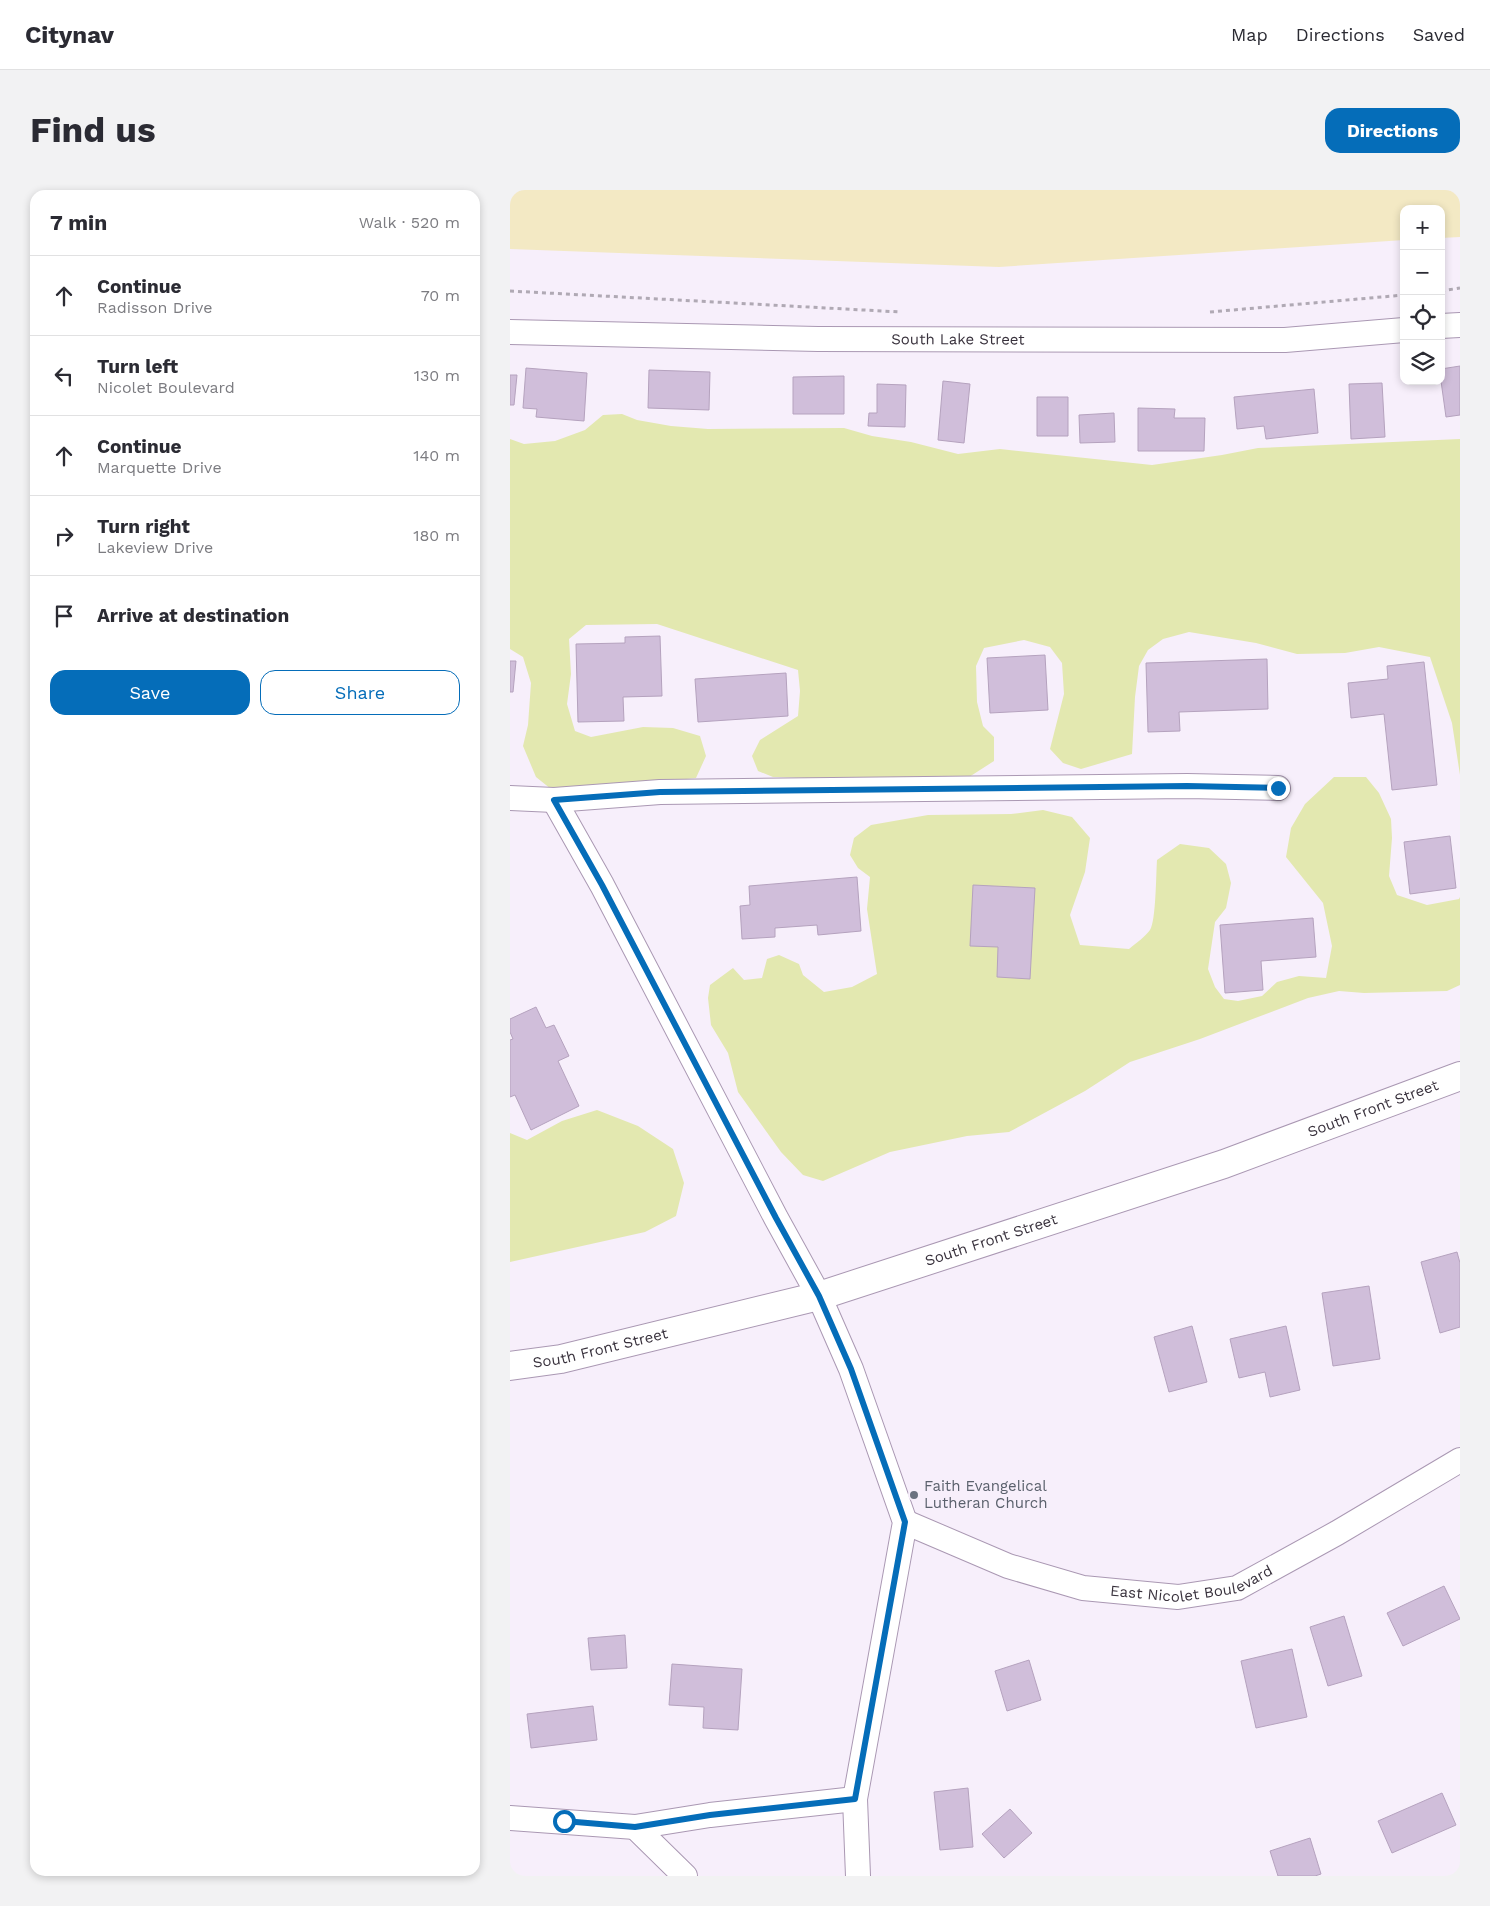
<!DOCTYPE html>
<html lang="en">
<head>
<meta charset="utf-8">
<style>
	:root { --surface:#fff; --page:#f2f2f3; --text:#2b2b33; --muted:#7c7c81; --line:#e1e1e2; --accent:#056db9 }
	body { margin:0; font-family:"Work Sans",sans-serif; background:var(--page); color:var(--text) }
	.controls { position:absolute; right:15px; top:15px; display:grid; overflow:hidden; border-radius:10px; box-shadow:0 2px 8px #0003 }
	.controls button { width:45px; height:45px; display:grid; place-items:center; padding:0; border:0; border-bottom:1px solid var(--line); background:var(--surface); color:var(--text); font:25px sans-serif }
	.stop { position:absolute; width:15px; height:15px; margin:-11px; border:4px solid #056db9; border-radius:50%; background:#fff }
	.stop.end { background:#056db9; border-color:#fff; box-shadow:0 1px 5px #0008 }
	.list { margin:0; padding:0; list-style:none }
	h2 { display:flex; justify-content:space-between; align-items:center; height:65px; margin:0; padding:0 20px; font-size:21px }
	h2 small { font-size:16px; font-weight:400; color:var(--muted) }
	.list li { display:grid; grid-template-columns:32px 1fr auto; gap:15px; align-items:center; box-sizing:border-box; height:80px; padding:0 20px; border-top:1px solid var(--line) }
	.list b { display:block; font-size:19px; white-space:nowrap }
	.list p { margin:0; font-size:16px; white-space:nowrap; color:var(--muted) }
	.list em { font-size:16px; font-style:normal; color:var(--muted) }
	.actions { display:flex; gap:10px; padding:15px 20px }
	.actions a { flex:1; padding:11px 0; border:1px solid var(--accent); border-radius:15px; text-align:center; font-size:18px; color:var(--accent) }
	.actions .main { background:var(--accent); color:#fff }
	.icon { flex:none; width:28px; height:28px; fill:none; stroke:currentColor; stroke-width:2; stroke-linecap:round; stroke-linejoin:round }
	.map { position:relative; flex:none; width:950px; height:1686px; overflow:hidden; border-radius:15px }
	header { display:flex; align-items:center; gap:30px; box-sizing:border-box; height:70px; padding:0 25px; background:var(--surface); border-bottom:1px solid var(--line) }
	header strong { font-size:24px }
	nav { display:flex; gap:28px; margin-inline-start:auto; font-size:18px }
	.intro { display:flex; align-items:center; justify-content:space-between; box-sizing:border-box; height:120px; padding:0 30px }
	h1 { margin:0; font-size:35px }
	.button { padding:12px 22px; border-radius:15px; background:var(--accent); color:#fff; font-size:18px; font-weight:700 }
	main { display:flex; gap:30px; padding:0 30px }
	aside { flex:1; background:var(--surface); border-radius:15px; box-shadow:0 2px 8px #0003 }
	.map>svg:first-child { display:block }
	.green { fill:#e3e8b0 }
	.sand { fill:#f3e9c4 }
	.building { fill:#d0beda; stroke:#b5a2be }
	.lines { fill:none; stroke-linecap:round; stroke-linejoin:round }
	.minor-casing { stroke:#aa98b3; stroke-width:26 }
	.trunk-casing { stroke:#aa98b3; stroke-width:30 }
	.path { stroke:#b0a9b4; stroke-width:3; stroke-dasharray:4 4; stroke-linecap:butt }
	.minor { stroke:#fff; stroke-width:24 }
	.trunk { stroke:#fff; stroke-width:28 }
	.route { stroke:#056db9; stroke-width:6 }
	.worship-dot { fill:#6b7280; stroke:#f7effb; stroke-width:2 }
	.labels { text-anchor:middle; stroke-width:4.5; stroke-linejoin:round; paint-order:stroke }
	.street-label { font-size:15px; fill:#38313c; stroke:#f7effb }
	.worship-label { font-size:15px; fill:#5b616d; stroke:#f7effb; text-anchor:start }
</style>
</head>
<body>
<header>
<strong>Citynav</strong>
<nav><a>Map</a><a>Directions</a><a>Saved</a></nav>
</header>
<div class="intro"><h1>Find us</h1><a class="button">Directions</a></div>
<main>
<aside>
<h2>7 min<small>Walk · 520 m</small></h2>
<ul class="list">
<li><svg class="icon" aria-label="ahead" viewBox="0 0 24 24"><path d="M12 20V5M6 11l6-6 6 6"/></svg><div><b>Continue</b><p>Radisson Drive</p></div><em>70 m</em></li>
<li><svg class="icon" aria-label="left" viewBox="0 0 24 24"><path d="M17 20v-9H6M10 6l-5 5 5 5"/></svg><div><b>Turn left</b><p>Nicolet Boulevard</p></div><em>130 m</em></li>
<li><svg class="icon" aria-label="ahead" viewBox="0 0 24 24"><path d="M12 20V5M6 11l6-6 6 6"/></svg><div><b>Continue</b><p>Marquette Drive</p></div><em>140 m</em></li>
<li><svg class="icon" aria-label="right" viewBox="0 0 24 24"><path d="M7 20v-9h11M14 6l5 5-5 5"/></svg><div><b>Turn right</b><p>Lakeview Drive</p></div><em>180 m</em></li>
<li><svg class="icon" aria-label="arrive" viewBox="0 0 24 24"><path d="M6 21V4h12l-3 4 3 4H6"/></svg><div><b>Arrive at destination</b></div></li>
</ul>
<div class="actions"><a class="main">Save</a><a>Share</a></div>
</aside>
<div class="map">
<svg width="950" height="1686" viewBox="0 0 950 1686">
	<rect width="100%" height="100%" fill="#f7effb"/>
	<!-- green -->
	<path class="green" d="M112,224L127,230L161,236L198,239L334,238L362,246L401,252L448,264L490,259L642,275L712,265L748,258L950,249V585L942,533L920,467L869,457L835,463L787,464L746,453L679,442L653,449L638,460L629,476L625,507L622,564L571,579L553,573L540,559L554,504L552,473L540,457L514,450L474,458L466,476L467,512L473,536L484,547V571L456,589L367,590L263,587L248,581L242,566L250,550L288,526L290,501L288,480L147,434L76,435L59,449L61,484L57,514L65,541L81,547L133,537L163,538L190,546L196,566L186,588L148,592L41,599L26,587L13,556L18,535L21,493L13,467L0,459V249L14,254L45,251L75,240L93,225Z
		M824,587H856L869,603L881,629L882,648L879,686L887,705L917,715L949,709L950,707V795L937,801L854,803L829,801L798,808L690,849L620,872L575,901L499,942L457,946L380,962L313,991L293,985L271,962L228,902L218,863L201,835L198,808L200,795L223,778L234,790L252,788L257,769L269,765L289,774L293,785L314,802L342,797L367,784L357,719L360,687L348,678L340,665L344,648L361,635L418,625L501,624L533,620L562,627L580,648L575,682L560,725L570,755L619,759C626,753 635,747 640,740C646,731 646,685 647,670L670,654L699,658L716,674L721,693L716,718L705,732L698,779L705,797L714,809L728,811L752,806L767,792L789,786L816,788L822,756L813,713L776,667L781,638L795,614Z
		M87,920L128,936L163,959L174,993L166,1026L135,1042L0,1072V943L17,950L52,931Z"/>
	<!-- sand -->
	<path class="sand" d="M0,0H950V47L931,48V19H894V50L489,77L0,59Z"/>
	<!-- building -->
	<path class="building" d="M950,176V225L936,227L931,191V179Z
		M16,178L77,183L74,231L26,227L27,219L13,218Z
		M139,180L200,182L199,220L138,218Z
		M0,185H7L4,215H0Z
		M334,186V224H283V187Z
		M433,191L460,194L454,253L428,250Z
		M872,193L875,247L841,249L839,194Z
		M367,194L396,195L395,237L358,236L359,223H367Z
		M804,199L808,243L756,249L754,236L727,239L724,207Z
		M527,207H558V246H527Z
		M628,218L665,219L664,228H695L694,261H628Z
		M604,223L605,252L570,253L569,225Z
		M150,446L152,506L113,507L114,531L68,532L66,454L115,453V447Z
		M535,465L538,520L480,523L477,468Z
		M757,469L758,519L669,522L670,541L638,542L636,473Z
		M0,471H6L3,502H0Z
		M914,472L927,595L882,600L874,524L841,528L838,493L878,489L877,476Z
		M276,483L278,526L188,532L185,489Z
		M940,646L946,698L900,704L894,652Z
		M347,687L351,741L308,745L307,735L265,738V747L232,749L230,716L240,715L239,696Z
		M463,695L525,698L520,789L487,787L488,757L460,756Z
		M803,728L806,767L751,771L753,800L715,803L710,735Z
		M26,817L36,838L44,835L59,866L48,871L69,916L21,940L5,905L0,907V850L3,849L0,842V829Z
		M947,1062L950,1073V1137L930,1143L911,1072Z
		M859,1096L870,1169L823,1176L812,1103Z
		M682,1136L697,1192L659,1202L644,1147Z
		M776,1136L790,1200L760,1207L755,1182L729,1188L720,1149Z
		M934,1396L950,1429L893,1456L877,1423Z
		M834,1426L852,1486L818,1496L800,1437Z
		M115,1445L117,1478L81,1480L78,1448Z
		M782,1459L797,1527L746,1538L731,1471Z
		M519,1470L531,1510L497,1521L485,1481Z
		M162,1474L232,1479L228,1540L193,1538L194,1517L159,1515Z
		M83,1516L87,1550L21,1558L17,1524Z
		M458,1598L463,1657L430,1660L424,1602Z
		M932,1603L946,1635L882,1663L868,1631Z
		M500,1619L522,1643L494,1668L472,1644Z
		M800,1648L811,1684L805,1686H768L760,1661Z"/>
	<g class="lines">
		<!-- minor casing -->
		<g class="minor-casing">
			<g id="minor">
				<path d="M931,136L950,135"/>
				<path id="s1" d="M0,142L308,149L775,150L894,140"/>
				<path d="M0,608L44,610L150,602L677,596L768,598"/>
				<path d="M44,610L92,695L266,1028L309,1106L341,1179L395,1332L345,1609L348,1686"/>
				<path id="s2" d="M395,1332L498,1376L573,1398L668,1407L727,1398L827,1343L950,1270"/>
				<path d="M0,1628L125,1637L200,1625L345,1609"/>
				<path d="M125,1637L175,1686"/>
			</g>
		</g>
		<!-- trunk casing -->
		<g class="trunk-casing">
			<g id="trunk">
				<path id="s3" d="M0,1176L51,1169L309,1106L714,974L950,886"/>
			</g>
		</g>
		<!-- path -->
		<path class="path" d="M0,101L391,122
			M931,101L950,98
			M700,122L894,105"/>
		<!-- minor -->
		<use href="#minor" class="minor"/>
		<!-- trunk -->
		<use href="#trunk" class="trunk"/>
	</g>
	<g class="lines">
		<!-- route -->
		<path class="route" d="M54,1631L125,1637L200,1625L345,1609L395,1332L341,1179L309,1106L266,1028L92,695L44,610L150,602L677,596L768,598"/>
	</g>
	<!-- markers -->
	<circle class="worship-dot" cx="404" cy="1305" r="5"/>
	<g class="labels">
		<!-- street labels -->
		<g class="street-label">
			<text dy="5" stroke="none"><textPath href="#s1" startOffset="448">South Lake Street</textPath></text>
			<text dy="5" stroke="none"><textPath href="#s3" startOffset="902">South Front Street</textPath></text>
			<text dy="5" stroke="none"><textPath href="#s3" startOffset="498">South Front Street</textPath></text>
			<text dy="5" stroke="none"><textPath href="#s3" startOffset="92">South Front Street</textPath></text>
			<text dy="5" stroke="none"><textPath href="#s2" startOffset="301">East Nicolet Boulevard</textPath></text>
		</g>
		<!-- worship labels -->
		<g class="worship-label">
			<text x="414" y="1301">Faith Evangelical<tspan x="414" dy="17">Lutheran Church</tspan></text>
		</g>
	</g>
</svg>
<div class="controls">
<button>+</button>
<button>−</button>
<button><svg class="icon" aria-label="locate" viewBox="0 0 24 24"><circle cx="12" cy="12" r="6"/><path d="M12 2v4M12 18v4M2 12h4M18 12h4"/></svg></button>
<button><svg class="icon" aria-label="layers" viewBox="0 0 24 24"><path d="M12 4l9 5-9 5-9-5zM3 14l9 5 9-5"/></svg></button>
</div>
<div class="stop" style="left:54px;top:1631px"></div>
<div class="stop end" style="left:768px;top:598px"></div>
</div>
</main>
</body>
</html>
